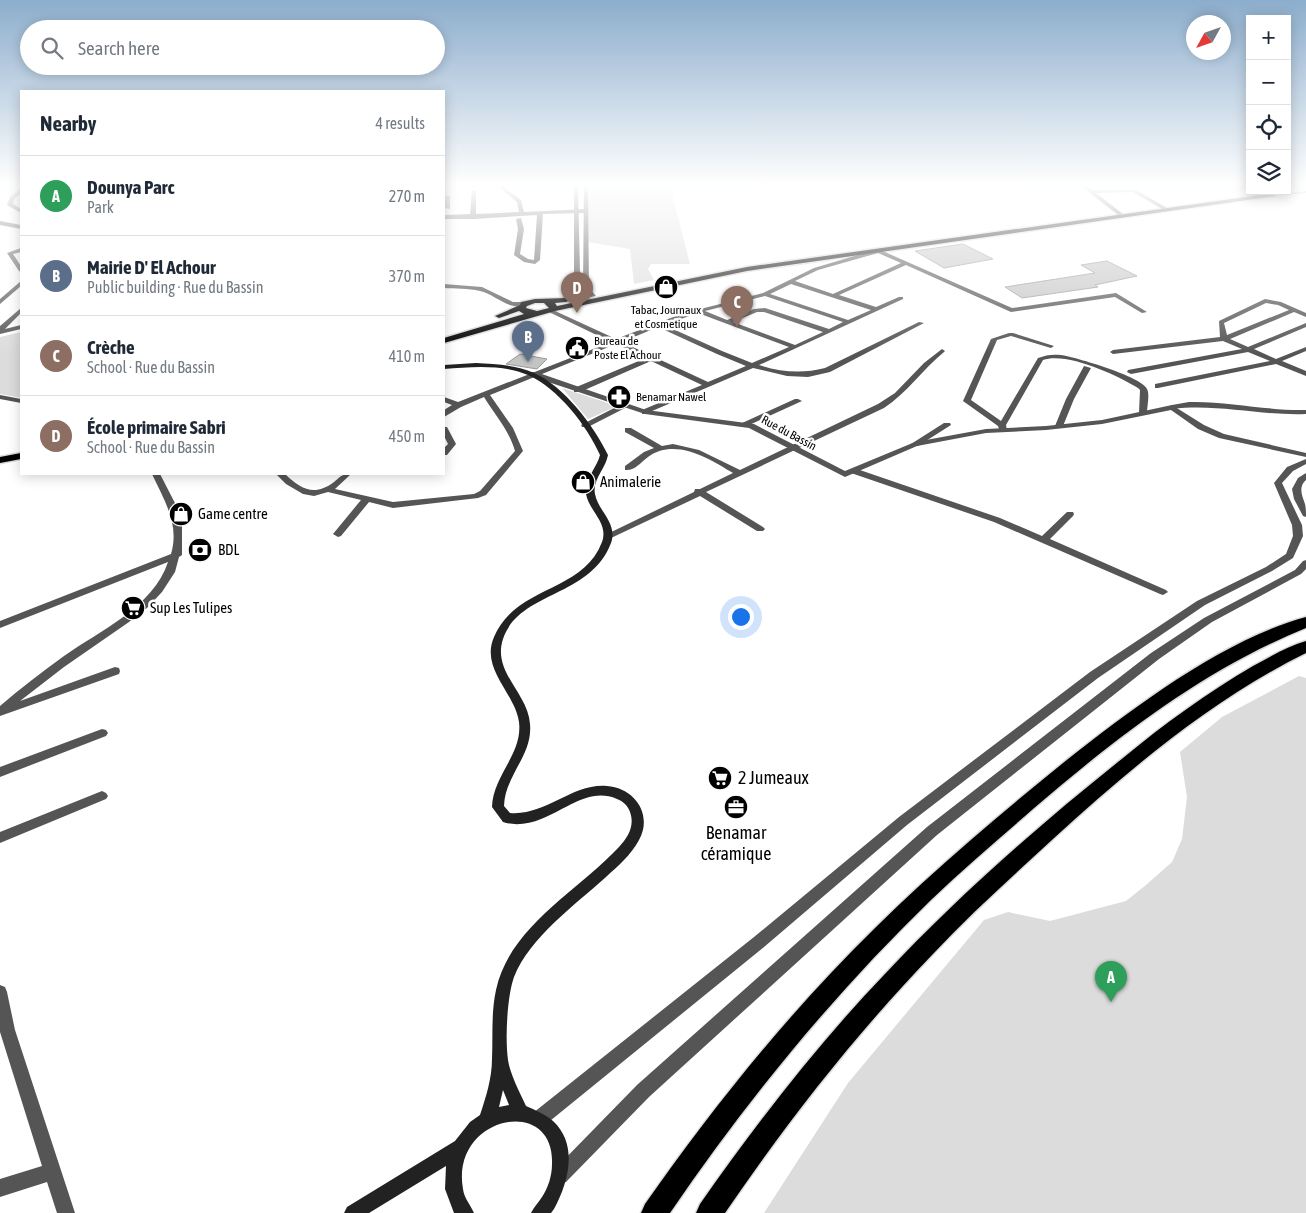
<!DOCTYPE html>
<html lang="en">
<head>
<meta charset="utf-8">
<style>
	:root { --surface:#fff; --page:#f2f2f3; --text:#1f2937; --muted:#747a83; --line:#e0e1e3; --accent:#000 }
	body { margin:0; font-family:"Asap Condensed",sans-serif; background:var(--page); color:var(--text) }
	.controls { position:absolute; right:15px; top:15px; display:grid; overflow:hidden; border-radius:0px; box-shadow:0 2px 12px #0003 }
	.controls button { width:45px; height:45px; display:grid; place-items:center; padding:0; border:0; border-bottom:1px solid var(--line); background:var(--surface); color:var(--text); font:25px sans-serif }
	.compass { position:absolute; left:1186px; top:15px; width:45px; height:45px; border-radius:50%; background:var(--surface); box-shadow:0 2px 12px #0003; rotate:230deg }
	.you { position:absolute; left:740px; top:616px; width:18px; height:18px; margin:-12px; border:4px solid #fff; border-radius:50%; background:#1a73e8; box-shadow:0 0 0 8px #1a73e833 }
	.badge { display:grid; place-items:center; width:32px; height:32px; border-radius:50%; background:var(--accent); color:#fff; font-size:16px; font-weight:700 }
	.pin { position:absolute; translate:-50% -41px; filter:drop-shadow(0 1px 2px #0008) }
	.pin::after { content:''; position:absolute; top:26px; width:18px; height:15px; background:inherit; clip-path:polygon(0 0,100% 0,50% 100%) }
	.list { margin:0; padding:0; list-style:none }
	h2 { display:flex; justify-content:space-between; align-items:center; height:65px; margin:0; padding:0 20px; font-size:21px }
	h2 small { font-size:16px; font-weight:400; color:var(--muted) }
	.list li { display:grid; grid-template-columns:32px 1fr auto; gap:15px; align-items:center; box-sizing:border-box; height:80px; padding:0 20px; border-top:1px solid var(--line) }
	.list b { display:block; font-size:19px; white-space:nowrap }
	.list p { margin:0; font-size:16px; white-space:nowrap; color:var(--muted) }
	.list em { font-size:16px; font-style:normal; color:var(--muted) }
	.icon { flex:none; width:28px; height:28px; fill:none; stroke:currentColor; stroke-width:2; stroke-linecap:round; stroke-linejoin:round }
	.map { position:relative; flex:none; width:1306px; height:1213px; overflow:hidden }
	.search { position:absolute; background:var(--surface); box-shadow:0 2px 12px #0003; left:20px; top:20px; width:425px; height:55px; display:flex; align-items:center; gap:12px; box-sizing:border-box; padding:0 18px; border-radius:28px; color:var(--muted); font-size:19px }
	.panel { position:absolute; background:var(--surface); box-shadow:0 2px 12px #0003; left:20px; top:90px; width:425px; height:385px; border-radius:0px }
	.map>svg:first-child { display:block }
	.green { fill:#dcdcdc }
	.building { fill:#c4c4c4; stroke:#999 }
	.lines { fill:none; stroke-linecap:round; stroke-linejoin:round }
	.primary-casing { stroke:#dbdbdb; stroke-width:3 }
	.motorway-casing { stroke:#dbdbdb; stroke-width:3 }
	.minor { fill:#555; fill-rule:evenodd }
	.tertiary { fill:#555; fill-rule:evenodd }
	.secondary { fill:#222; fill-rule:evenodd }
	.primary { fill:#000; fill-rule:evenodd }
	.motorway { fill:#000; fill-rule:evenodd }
	.labels { text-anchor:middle; stroke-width:5; stroke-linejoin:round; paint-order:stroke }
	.far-poi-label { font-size:12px; fill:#000; stroke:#fff; text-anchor:start }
	.far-street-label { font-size:12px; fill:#000; stroke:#fff }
	.poi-label { font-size:15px; fill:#000; stroke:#fff; text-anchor:start }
	.near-poi-label { font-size:18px; fill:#000; stroke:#fff; text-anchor:start }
</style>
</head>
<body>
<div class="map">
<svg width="1306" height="1213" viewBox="0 0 1306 1213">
	<rect width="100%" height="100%" fill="#fff"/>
	<!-- green -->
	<path class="green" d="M587,186H610L611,189L614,188V186H643L644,189H647V186H670L690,264H651L648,269L654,280L634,284L630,249L588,242Z
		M21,332V398L0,394V337Z
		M562,388L614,405L613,408L588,419Z
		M1299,676L1306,678V1213H764L848,1083L984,920L1008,912L1050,921L1126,901L1146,885L1172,862L1182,839L1187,797L1180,752L1222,717Z"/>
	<!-- building -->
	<path class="building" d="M963,244L993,259L944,268L915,251Z
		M1107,261L1137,276L1095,285L1098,287L1022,298L1005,287L1095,273L1081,265Z
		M520,354L547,359L537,369L506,364Z"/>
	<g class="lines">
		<!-- primary casing -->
		<g class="primary-casing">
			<path id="primary" d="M1273,193L1275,196L747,271L555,311L444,343V338L524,314L519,311L499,318L495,316L520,305L521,302L535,299L566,298L570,300L566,302L555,303L557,306L747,267ZM535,303H544L549,308L537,311L526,308L527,306Z
				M21,453V459L0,463V457Z"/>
		</g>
		<!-- motorway casing -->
		<g class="motorway-casing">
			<path id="motorway" d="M1306,617V628C1203,670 1117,737 1033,809C999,839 964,868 931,900C833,995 747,1100 670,1213H641L645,1204C702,1123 763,1045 831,973C904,895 985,826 1068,759C1134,707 1224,639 1306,617Z
				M1306,641V653C1211,700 1131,768 1053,839C1012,877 970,914 932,955C855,1035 787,1122 725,1213H696L700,1204C756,1124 816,1046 884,975C957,897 1039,825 1123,758C1164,724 1207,693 1253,666C1270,657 1288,646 1306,641Z"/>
		</g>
		<!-- minor -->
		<path class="minor" d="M502,186L521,200L524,212L586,209L589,211L586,213L543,214L540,260L535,264L524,262L514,255L518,229L516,219L521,218L524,229L520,254L528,259L534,260L537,215L473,219H444V215L470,214L472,191L474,190L476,191V214L519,212L517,202L500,188V186Z
			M1081,186H1086L1092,190H1136L1167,208L1162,209L1133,192L1096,193L1123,214L1118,215Z
			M1241,186H1250V189L1241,187Z
			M19,190H21V193L14,199L13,204L21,209V213L7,205L10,197Z
			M444,195L450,196V209L445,208Z
			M0,221L21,225V229L0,225Z
			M21,248V252L13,254L21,266V272L19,271L7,253Z
			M878,249L1012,308L1116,293L1147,312L1142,313L1115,297L1011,312L906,265L839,295L876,307L899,297H903V299L759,365C781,372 802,374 825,368L919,322L924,323L830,372L808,377L787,376L753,368L645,414H642V410L702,385L651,361L580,392H574V388L646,358L616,344L490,395L513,428L523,451L486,495L478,498L393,508L369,502L341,536L338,537L333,534L361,500L328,492L314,496L303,494L286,484L276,474H285C301,489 314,497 334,482C341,476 342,474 351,474L335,489L393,502L474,494L480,491L515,451C509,430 495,415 484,397L461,407L444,417V410L452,405L444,402V397L458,402L611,342L549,312V310H553L616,339L681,314L763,293L814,268ZM878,253L901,263L833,294L795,281L818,270ZM791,284L871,310L848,320L770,294ZM765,296L843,322L829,329L765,308L754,309L727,320L705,311ZM757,312H764L823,332L795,345L733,322ZM698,313L789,347L752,363L722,351L664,325ZM658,327L717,354L746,366L708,382L622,342Z
			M21,281V286L0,304V299Z
			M444,284L482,287L513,302H524L527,304C511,313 495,294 480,291C468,288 455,289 444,288Z
			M1265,299L1281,302L1306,313V317L1294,312L1230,339L1248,347L1306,323V327L1254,349L1276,359L1306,347V351L1282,361L1306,371V376L1276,364L1158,388H1155V384L1270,361L1248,352L1131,374L1127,372L1128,370L1242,349L1223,341L1113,354L1110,352L1113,350L1220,337L1219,321ZM1266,303L1278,305L1289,310L1227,335L1224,323Z
			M21,308V313L5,329L21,325V329L0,334V326Z
			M1009,333H1013L1054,346L1051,348L1011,336L997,340L971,400L1001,421L1038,358C1046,355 1052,354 1061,355C1075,357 1143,377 1147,389C1150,395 1147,406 1147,413L1143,415L1139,413L1140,390L1138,388C1116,375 1068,352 1043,360L1006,425L1007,430L1003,432H1000L998,426L963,401L991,339Z
			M942,349L945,351L944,352C923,369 907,393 884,408L706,492L763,527L765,529L763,531H757L700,496L611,538L608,539L603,536L694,492L695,489H700L733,473C710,459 675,437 648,457C641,462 635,471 625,470V466L644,452L654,448L625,432V428H631L662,446L673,444L699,450L740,470L878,404L895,393L924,363Z
			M1084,366L1091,368L1074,399L1063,426L1059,428H1056L1055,426L1066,399Z
			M0,395L21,399V403L0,399Z
			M795,399H798L802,401L747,426H741L740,424Z
			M1189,402C1228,401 1267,411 1306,410V414C1261,416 1217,403 1172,409L1168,407L1172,405Z
			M622,404H625L629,406L588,427H582L581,425Z
			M944,423H950L951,425L918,446H912L911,444Z
			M444,427H447L456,444L447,455H444V448L448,444L444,436Z
			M854,468L1000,518L1042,536L1067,512H1073L1074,514L1073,516L1050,539L1166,590L1168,592L1163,595L1160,594L994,522L851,473L850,471Z
			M152,474H160L177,507L182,521V555L179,557L175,572L162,592L147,608L129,622L64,667L20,701L115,667L119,668L120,671L119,674L0,716V706C21,688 42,672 64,656C101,630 153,607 168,562L0,628V621L171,554C180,524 164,500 152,474Z
			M102,729L106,730L108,733L106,736L0,777V767Z
			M102,791L106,793L108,796L106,799L0,843V832Z
			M0,985L5,987L7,992L15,1030L75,1213H57L47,1182L0,1197V1179L42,1166L0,1032Z"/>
		<!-- tertiary -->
		<path class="tertiary" d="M574,186H578L580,272L583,287L584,186H588L589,288L596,296L591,297L583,288L585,298L582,300L579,298L574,272Z
			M1306,191V193L1279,195L1277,194Z
			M530,372H536L646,410L754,424L845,471L915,442L986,429L1046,426L1102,420L1172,405L1204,425L1224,434L1306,453V457L1219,438L1198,429L1171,410L1102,424L1046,430L986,433L917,446L845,477L749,428L645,414L530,376Z
			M1306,459V464L1293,471L1282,483L1302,525L1303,536L1293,558L1272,571L1205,605L1098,678L907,825L764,947L545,1125L539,1127L533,1125L531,1119L533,1113L754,937L899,817L1090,672L1197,601L1266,567L1286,554L1293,536L1292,525L1274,483L1287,467Z
			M1306,473V480C1298,487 1302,495 1305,504C1306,508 1306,512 1306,517L1303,516L1294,499L1292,489L1298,478Z
			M1306,560V569L1301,574L1212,622L1159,659L937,835L649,1097L566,1182L560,1184L554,1182L552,1176L554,1170L637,1085L927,827L1151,653L1204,618L1295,570L1303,561Z"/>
		<!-- secondary -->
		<path class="secondary" d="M476,363C495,364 516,365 534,373C564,386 594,426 608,455C606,468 592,480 595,494C598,511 618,523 611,543C590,598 519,591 503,639C492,672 528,693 530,724C533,755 505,775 504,806L510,813C546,816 572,783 607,786C635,788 653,815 639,840C631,855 618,866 606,877C575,905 530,937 514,977C507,997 505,1039 508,1060C510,1074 520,1093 526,1106C535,1110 545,1114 553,1121C579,1145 568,1183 554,1209L551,1213H531C534,1207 538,1203 542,1197C548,1188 552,1176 552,1164C555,1094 450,1116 463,1189C464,1198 470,1204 474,1213H454L445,1189L446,1166L369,1213H344L347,1207L455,1141L470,1122L480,1115C486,1097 492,1078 492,1059C493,1036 491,1013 496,990C510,926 577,892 619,847C628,837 635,826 630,812C628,806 623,801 617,799C589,787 566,810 541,819C529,824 515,826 503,822L492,807C493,775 523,754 519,722C515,693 480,669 494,637C516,585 583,593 602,542C609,523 589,511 586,494C584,479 597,468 600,455C587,426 558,388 528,375C502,364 471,367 444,369V365ZM503,1090L509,1105L499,1107Z"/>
		<!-- primary -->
		<use href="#primary" class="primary"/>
		<!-- motorway -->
		<use href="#motorway" class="motorway"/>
	</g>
	<!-- sky -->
	<linearGradient id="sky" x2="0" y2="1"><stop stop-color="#8cadcc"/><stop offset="0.52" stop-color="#fff"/><stop offset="1" stop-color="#fff" stop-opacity="0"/></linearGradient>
	<rect width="1306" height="355" fill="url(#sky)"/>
	<!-- icons -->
	<defs>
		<g id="shop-disc" transform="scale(1.25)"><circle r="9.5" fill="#000" stroke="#fff"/><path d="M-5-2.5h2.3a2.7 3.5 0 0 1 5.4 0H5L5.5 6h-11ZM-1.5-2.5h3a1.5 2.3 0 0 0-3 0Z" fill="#fff"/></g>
		<g id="civic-disc" transform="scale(1.25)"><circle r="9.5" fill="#000" stroke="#fff"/><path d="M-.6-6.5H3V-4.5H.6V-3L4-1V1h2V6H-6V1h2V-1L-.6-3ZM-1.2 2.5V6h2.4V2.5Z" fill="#fff"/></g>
		<g id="pharmacy-disc" transform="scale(1.25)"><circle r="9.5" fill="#000" stroke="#fff"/><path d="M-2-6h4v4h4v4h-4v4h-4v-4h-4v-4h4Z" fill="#fff"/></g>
		<g id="bank-disc" transform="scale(1.25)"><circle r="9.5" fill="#000" stroke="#fff"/><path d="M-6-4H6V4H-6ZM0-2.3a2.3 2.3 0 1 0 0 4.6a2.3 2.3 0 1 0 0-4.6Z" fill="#fff"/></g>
		<g id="supermarket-disc" transform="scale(1.25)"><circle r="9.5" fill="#000" stroke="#fff"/><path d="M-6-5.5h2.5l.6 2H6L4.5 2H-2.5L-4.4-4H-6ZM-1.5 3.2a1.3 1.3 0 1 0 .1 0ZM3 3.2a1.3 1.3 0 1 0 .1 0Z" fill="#fff"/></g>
		<g id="office-disc" transform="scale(1.25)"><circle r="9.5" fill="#000" stroke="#fff"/><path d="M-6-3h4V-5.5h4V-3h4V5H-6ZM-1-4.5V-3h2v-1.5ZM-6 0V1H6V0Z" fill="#fff"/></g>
	</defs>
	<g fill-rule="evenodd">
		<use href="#shop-disc" x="666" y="287"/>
		<use href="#civic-disc" x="577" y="348"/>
		<use href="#pharmacy-disc" x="619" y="397"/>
		<use href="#shop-disc" x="583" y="482"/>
		<use href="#shop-disc" x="181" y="514"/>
		<use href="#bank-disc" x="200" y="550"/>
		<use href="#supermarket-disc" x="133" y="608"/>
		<use href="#supermarket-disc" x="720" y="778"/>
		<use href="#office-disc" x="736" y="807"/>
	</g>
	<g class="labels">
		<!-- far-poi labels -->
		<g class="far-poi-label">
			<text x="666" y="314" text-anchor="middle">Tabac, Journaux<tspan x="666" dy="14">et Cosmetique</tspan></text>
			<text x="594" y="345">Bureau de<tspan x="594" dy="14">Poste El Achour</tspan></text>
			<text x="636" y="401">Benamar Nawel</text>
		</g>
		<!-- far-street labels -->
		<g class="far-street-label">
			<text transform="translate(789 433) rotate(28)" y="4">Rue du Bassin</text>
		</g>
		<!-- poi labels -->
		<g class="poi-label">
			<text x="600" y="487">Animalerie</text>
			<text x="198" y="519">Game centre</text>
			<text x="218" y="555">BDL</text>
			<text x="150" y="613">Sup Les Tulipes</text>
		</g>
		<!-- near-poi labels -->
		<g class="near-poi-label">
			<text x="738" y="784">2 Jumeaux</text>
			<text x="736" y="839" text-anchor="middle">Benamar<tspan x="736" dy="21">céramique</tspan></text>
		</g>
	</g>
</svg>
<div class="controls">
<button>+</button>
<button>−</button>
<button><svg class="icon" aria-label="locate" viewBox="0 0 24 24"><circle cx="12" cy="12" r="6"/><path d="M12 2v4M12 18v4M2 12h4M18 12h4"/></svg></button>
<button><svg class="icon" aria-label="layers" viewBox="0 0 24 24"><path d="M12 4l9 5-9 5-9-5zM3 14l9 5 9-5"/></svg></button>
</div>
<svg class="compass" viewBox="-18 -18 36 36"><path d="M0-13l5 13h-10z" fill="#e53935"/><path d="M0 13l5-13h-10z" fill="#747a83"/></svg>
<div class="you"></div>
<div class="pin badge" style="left:1111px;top:1002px;background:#2e9e5b">A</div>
<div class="pin badge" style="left:528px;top:362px;background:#5c6f8a">B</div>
<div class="pin badge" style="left:737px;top:327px;background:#8d6e63">C</div>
<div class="pin badge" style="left:577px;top:313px;background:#8d6e63">D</div>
<div class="search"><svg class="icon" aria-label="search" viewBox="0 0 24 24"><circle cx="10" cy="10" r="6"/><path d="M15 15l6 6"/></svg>Search here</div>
<section class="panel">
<h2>Nearby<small>4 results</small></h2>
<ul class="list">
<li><span class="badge" style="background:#2e9e5b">A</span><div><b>Dounya Parc</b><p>Park</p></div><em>270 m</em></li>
<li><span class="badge" style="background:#5c6f8a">B</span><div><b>Mairie D' El Achour</b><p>Public building · Rue du Bassin</p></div><em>370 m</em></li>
<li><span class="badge" style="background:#8d6e63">C</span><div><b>Crèche</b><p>School · Rue du Bassin</p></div><em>410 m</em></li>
<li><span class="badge" style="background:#8d6e63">D</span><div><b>École primaire Sabri</b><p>School · Rue du Bassin</p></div><em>450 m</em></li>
</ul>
</section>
</div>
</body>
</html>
